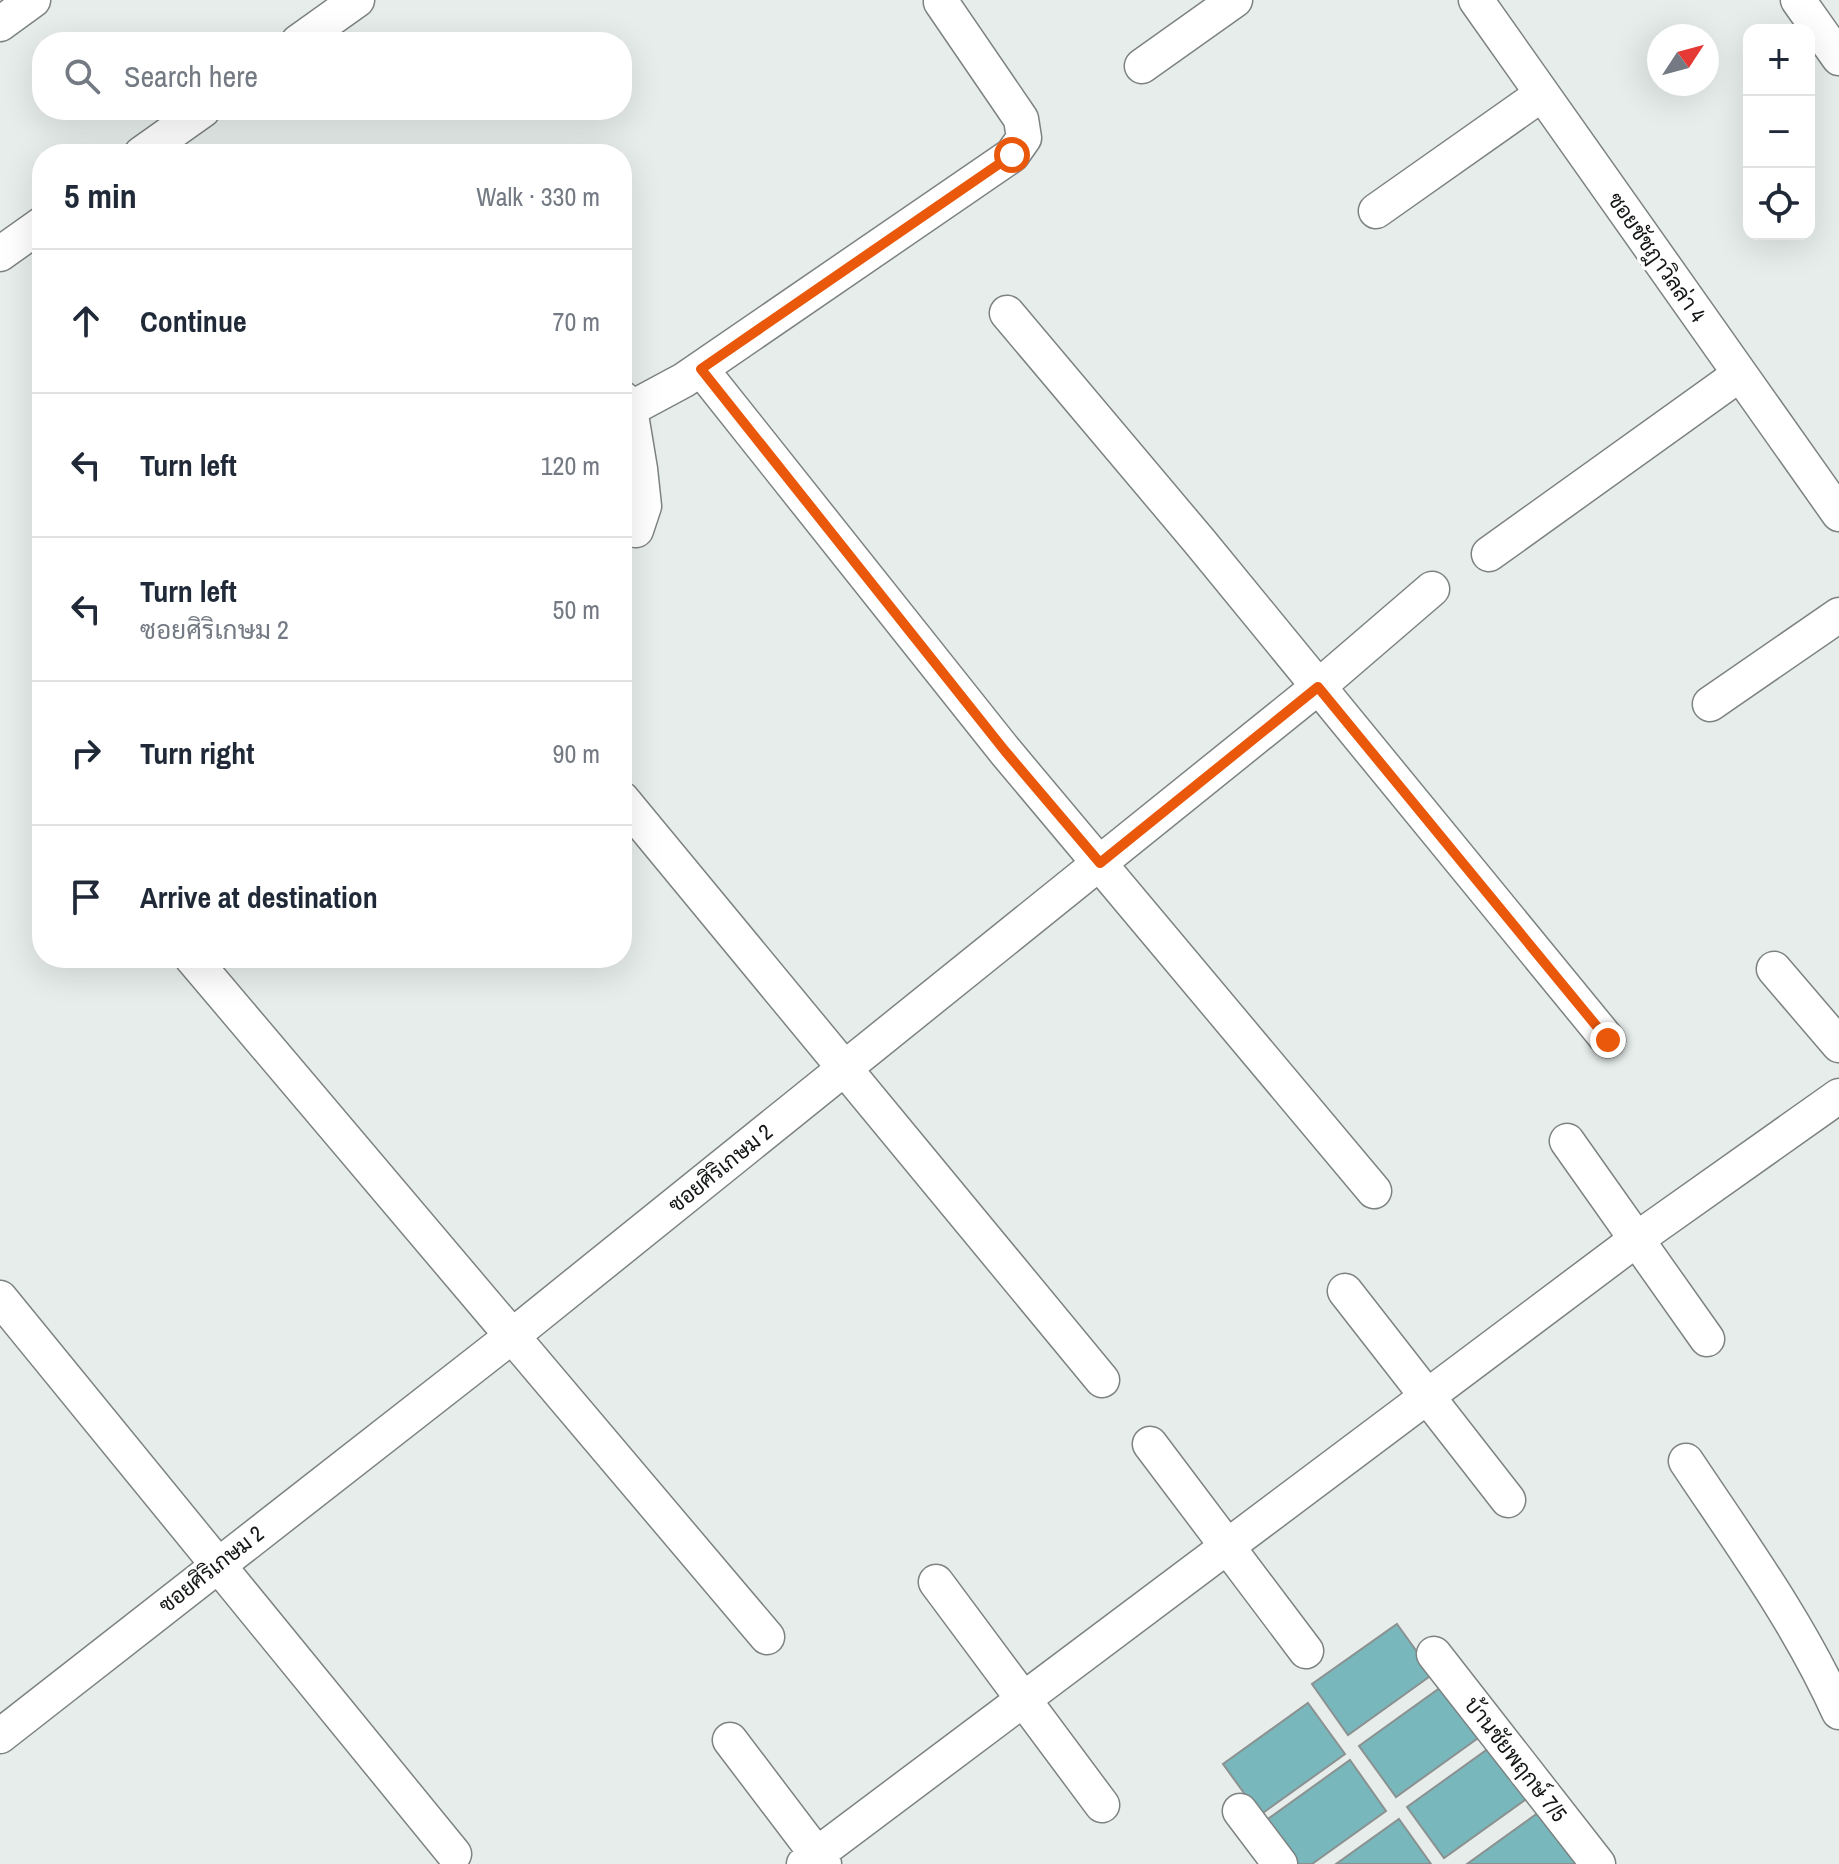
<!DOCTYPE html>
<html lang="en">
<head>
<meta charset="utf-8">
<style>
	:root { --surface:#fff; --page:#f6f6f7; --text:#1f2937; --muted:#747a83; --line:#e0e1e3 }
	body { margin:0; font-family:"Archivo Narrow",Sarabun,sans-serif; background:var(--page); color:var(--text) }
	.controls { position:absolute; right:24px; top:24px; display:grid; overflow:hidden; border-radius:16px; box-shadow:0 8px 32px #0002 }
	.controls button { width:72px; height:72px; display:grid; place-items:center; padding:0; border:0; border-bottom:2px solid var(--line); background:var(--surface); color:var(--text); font:40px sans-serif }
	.compass { position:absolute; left:1647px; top:24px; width:72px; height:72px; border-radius:50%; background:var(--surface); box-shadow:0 8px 32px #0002; rotate:54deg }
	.stop { position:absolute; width:24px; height:24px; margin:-18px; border:6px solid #ea580c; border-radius:50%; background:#fff }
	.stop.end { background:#ea580c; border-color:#fff; box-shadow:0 2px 8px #0008 }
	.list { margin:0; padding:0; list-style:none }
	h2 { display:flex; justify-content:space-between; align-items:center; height:104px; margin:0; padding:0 32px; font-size:34px }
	h2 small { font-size:26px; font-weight:400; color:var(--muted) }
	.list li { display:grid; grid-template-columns:52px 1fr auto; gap:24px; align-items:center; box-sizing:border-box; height:144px; padding:0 32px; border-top:2px solid var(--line) }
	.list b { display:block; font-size:30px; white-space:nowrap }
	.list p { margin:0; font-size:26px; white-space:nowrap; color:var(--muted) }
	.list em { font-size:26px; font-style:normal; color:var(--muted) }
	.icon { flex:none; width:44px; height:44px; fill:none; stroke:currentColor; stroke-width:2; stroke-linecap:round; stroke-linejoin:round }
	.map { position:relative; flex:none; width:1839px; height:1864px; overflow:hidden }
	.search { position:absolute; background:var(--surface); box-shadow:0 8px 32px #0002; left:32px; top:32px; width:600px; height:88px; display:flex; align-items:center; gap:20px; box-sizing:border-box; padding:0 28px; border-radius:32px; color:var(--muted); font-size:30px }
	.panel { position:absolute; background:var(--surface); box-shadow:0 8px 32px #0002; left:32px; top:144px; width:600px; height:824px; border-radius:32px }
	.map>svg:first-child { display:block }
	.building { fill:#78b8bc; stroke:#8b9191; stroke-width:2 }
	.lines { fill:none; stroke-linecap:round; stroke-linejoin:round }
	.street-casing { stroke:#7d8382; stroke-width:37 }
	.street { stroke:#fff; stroke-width:34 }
	.route { stroke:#ea580c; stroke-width:10 }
	.labels { text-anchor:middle; stroke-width:7; stroke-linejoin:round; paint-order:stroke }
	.street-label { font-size:22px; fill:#141716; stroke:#fff }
</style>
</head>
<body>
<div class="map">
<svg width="1839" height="1864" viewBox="0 0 1839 1864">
	<rect width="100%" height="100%" fill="#e6edeb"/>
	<!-- building -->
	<path class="building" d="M1397,1624L1433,1674L1348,1735L1312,1684Z
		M1444,1685L1481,1736L1396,1797L1359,1746Z
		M1308,1703L1345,1754L1260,1815L1223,1764Z
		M1492,1746L1529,1797L1444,1858L1407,1807Z
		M1350,1760L1386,1811L1312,1864H1296L1265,1821Z
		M1542,1810L1578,1861L1574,1864H1467Z
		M1399,1819L1431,1864H1336Z"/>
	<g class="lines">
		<!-- street casing -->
		<g class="street-casing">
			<path id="street" d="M1476,0L1839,514
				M1798,0L1839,58
				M0,24L33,0
				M298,42L357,0
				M1142,66L1235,0
				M141,154L203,110
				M1376,211L1542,94
				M0,254L42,224
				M1007,313L1200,542L1608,1040
				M701,369L1005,751L1374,1191
				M622,398L630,409L684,380L1012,155L1024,138L1021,119L941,2
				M630,409L640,469L644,506L636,530
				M1489,554L1740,374
				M1710,704L1839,615
				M622,799L1102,1380
				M192,958L767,1637
				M1774,969L1839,1045
				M1567,1141L1707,1339
				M1345,1291L1508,1500
				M0,1298L454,1854
				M1150,1444L1306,1651
				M1686,1461C1740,1542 1799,1623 1839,1712
				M936,1582L1102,1805
				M1434,1654L1598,1864
				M0,1736L512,1336L1318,687L1432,589
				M730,1740L824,1864
				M1240,1811L1280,1864
				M804,1864L1637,1239L1839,1096"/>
		</g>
		<!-- street -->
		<use href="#street" class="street"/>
	</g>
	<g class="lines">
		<!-- route -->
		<path class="route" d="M1012,155L701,369L1005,751L1100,863L1318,687L1608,1040"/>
	</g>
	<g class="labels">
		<!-- street labels -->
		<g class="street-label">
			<text transform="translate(1657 257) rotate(55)" y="8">ซอยชัชฎาวิลล่า 4</text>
			<text transform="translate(720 1168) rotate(-39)" y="8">ซอยศิริเกษม 2</text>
			<text transform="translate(211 1569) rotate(-38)" y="8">ซอยศิริเกษม 2</text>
			<text transform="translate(1516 1759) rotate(52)" y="8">บ้านชัยพฤกษ์ 7/5</text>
		</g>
	</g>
</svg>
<div class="controls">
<button>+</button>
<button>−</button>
<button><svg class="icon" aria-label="locate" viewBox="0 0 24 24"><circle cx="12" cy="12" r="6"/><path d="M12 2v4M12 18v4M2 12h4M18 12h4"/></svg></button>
</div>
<svg class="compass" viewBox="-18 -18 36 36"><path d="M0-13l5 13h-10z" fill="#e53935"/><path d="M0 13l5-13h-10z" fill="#747a83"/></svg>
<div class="stop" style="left:1012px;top:155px"></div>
<div class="stop end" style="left:1608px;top:1040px"></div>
<div class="search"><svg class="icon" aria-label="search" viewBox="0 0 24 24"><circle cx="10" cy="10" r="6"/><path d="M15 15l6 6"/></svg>Search here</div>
<section class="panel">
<h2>5 min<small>Walk · 330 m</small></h2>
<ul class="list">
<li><svg class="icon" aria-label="ahead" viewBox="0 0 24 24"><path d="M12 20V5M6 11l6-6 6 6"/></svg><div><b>Continue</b></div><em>70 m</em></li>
<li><svg class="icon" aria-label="left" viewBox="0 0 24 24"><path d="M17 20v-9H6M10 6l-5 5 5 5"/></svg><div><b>Turn left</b></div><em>120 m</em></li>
<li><svg class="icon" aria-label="left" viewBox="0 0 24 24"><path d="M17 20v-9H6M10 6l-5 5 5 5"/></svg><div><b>Turn left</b><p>ซอยศิริเกษม 2</p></div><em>50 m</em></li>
<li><svg class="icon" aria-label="right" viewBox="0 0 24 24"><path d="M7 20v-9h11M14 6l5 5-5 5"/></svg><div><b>Turn right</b></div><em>90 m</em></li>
<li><svg class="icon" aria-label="arrive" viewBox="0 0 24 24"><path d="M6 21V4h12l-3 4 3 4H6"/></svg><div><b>Arrive at destination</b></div></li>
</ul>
</section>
</div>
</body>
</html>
